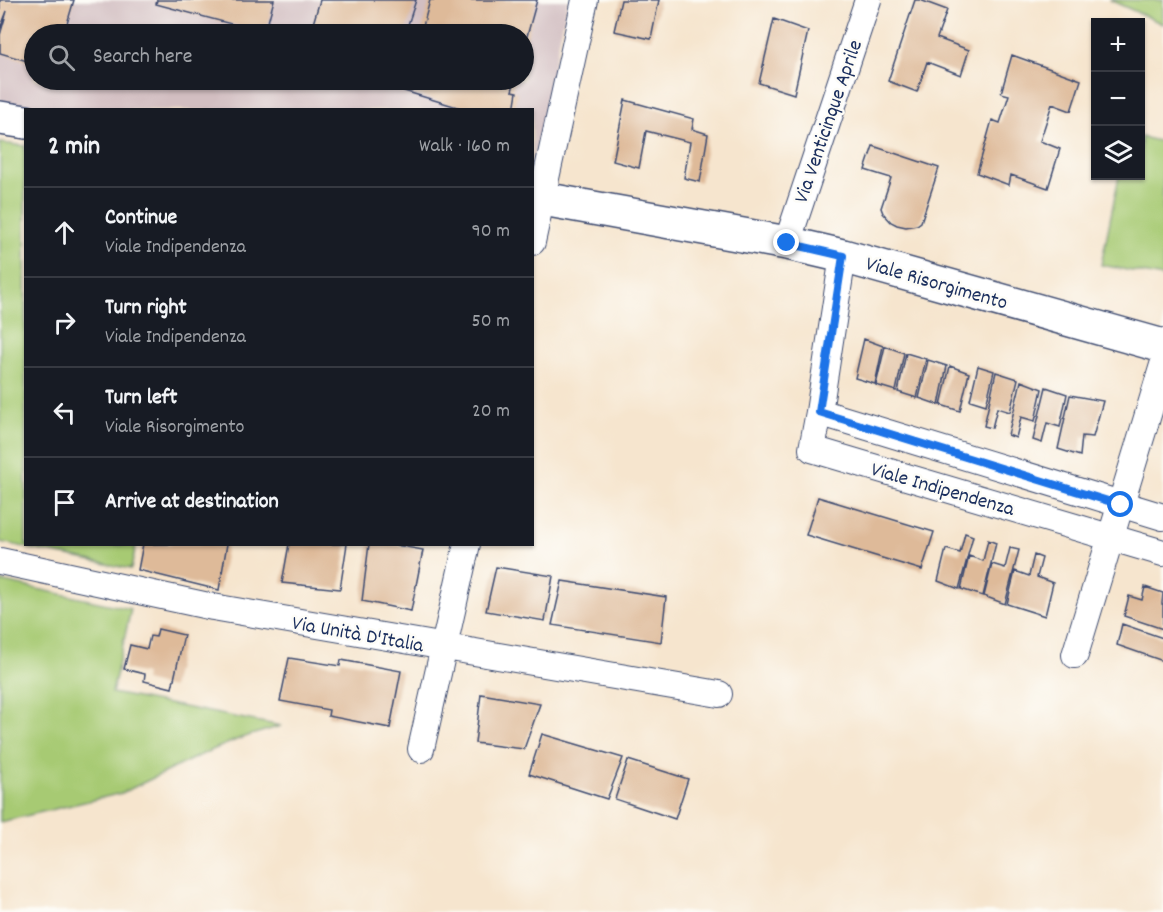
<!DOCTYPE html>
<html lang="en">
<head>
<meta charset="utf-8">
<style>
	:root { --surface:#171b24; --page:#20242c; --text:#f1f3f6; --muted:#9ea1a6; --line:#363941 }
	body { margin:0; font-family:Dekko,sans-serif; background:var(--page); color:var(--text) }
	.controls { position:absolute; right:18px; top:18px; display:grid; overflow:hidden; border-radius:0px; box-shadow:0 2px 4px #0004 }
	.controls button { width:54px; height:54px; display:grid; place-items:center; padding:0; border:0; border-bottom:2px solid var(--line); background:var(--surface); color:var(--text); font:30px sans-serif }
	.stop { position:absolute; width:18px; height:18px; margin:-14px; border:4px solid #1a73e8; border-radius:50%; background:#fff }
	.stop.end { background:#1a73e8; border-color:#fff; box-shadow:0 2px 6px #0008 }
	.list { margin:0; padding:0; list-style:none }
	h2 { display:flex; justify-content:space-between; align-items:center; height:78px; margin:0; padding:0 24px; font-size:26px }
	h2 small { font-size:20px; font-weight:400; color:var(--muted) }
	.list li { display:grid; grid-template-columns:39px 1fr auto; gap:18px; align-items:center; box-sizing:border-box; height:90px; padding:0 24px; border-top:2px solid var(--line) }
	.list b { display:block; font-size:22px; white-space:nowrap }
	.list p { margin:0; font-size:20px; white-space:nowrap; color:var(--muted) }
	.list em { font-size:20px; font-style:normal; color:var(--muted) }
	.icon { flex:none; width:33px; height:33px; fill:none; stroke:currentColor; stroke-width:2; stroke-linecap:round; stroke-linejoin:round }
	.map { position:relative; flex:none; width:1163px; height:912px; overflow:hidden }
	.search { position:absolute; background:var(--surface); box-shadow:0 2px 4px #0004; left:24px; top:24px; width:510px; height:66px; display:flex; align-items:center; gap:15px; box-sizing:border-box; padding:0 21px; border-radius:33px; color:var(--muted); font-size:22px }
	.panel { position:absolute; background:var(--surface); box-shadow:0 2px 4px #0004; left:24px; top:108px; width:510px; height:438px; border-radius:0px }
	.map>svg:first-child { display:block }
	.industrial { fill:#d2bec1; fill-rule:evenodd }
	.green { fill:#a7ca73; stroke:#617c68; stroke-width:1.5 }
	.building { fill:#deba99 }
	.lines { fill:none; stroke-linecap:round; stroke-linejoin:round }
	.street-casing { stroke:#3c4a6f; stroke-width:28 }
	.secondary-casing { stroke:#3c4a6f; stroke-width:36 }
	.street { stroke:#fff; stroke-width:26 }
	.secondary { stroke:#fff; stroke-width:33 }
	.route { stroke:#1a73e8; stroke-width:8 }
	.labels { text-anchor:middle; stroke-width:5; stroke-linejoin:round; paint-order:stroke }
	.street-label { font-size:21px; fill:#1b2f5e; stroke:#fdfcf7 }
</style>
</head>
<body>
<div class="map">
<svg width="1163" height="912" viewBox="0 0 1163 912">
	<rect width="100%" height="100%" fill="#fdfcf7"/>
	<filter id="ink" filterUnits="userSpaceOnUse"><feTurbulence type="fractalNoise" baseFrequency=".0167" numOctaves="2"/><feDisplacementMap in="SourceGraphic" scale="12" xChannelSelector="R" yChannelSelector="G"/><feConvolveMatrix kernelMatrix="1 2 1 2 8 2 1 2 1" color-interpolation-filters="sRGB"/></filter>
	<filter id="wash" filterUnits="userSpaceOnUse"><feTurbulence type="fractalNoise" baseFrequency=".008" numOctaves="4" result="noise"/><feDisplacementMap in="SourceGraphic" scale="24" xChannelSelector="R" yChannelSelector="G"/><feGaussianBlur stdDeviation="1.35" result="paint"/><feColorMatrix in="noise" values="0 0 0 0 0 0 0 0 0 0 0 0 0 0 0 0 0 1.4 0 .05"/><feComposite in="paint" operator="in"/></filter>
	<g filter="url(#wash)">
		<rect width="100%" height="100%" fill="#f6e5ce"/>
		<!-- industrial -->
		<path class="industrial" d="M0,0H568L533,162L532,110H40L0,104ZM34,34H524V80H34Z"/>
		<!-- green -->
		<path class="green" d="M1110,0H1163V24Z
			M1141,137L1163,142V277L1101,265L1119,176H1140Z
			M0,143L25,146L26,544L136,545L131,569L0,542Z
			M0,581L131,609L112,693L281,726L241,738L205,753L122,793L0,822Z"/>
		<g id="blocks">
			<!-- building -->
			<path class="building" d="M0,0H74L64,34H34V63L0,53V35L7,11L0,29Z
				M157,0H274L265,33L156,4Z
				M320,0H416L405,34H310Z
				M430,0H537L524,47V34H421Z
				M621,0H659L651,39L614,31Z
				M915,0H920L947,10L937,38L969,50L961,75L927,62L917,92L888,81Z
				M774,19L808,31L794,94L759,83Z
				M1012,55L1081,80L1071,111L1052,104L1040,141L1060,149L1048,188L1011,175L1009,185L977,173L992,120L1000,123L1009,95L1001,93Z
				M406,80H515L512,91L517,92L514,110H467L404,91Z
				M625,100L694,119L692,129L708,134L700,182L684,178L690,142L646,131L639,168L613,161Z
				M873,146L939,168L921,222L917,225L906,227L897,225L891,222L883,213L881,208L891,178L865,170Z
				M864,339L883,346L875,384L855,378Z
				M885,346L904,353L896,391L876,385Z
				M906,353L926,359L917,398L898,392Z
				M928,360L947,366L939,405L919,398Z
				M950,366L969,373L960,411L941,405Z
				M978,366L994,371L986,405L970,400Z
				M996,372L1018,379L1010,412L997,408L992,428L984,426Z
				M1021,381L1042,389L1035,421L1021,417L1016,438L1008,435Z
				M1046,387L1067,394L1060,427L1047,423L1042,443L1033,440Z
				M1070,395L1103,401L1093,437L1082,436L1080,456L1058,449Z
				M818,497L934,532L922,570L806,535Z
				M965,533L973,536L959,589L938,581L946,549L960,553Z
				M988,540L996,543L983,596L961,589L969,556L983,561Z
				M143,544H227L219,590L138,570Z
				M289,544H347L340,589L282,583Z
				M369,544H390L423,550L411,611L362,601Z
				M1010,548L1019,550L1005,604L984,596L992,564L1005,568Z
				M1034,555L1042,558L1037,577L1053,583L1045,616L1007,604L1015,571L1029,576Z
				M496,567L553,576L545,621L486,611Z
				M562,581L666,597L661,642L552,625Z
				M1145,587L1163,593L1162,604H1163V629L1124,616L1129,596L1142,600Z
				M1122,624L1163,638V661L1117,645Z
				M158,629L184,635L172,688L144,681L145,674L124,669L130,645L147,649L150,636L156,637Z
				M289,658L340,666L341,660L401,671L390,728L328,716L329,710L280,701Z
				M481,694L540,704L524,749L475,743Z
				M542,734L623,758L607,799L529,774Z
				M628,760L688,779L675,819L615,799Z"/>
		</g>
	</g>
	<g filter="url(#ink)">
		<use href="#blocks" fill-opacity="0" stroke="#3c4a6f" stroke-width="1.5"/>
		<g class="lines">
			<!-- street casing -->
			<g class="street-casing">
				<path id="street" d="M532,242L585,0
					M787,243L868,0
					M819,412L843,256
					M1163,517L819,412L812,449L1163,553
					M0,561L213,607L719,694
					M1075,655L1163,365
					M421,749L467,544"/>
			</g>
			<!-- secondary casing -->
			<g class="secondary-casing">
				<path id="secondary" d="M0,118L26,122
					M532,197L787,243L843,256L1163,346"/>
			</g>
			<!-- street -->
			<use href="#street" class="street"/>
			<!-- secondary -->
			<use href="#secondary" class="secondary"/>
		</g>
	</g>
	<g class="lines" filter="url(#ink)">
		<!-- route -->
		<path class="route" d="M787,243L843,256L819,412L1121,505"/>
	</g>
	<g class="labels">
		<!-- street labels -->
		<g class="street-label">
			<text transform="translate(827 121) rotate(-71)" y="7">Via Venticinque Aprile</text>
			<text transform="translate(937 282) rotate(16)" y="7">Viale Risorgimento</text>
			<text transform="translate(943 488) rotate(16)" y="7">Viale Indipendenza</text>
			<text transform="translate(358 633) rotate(10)" y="7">Via Unità D'Italia</text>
		</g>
	</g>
</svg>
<div class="controls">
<button>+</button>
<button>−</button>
<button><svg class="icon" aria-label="layers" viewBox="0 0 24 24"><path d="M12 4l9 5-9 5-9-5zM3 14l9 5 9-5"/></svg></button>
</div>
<div class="stop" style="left:1121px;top:505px"></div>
<div class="stop end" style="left:787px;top:243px"></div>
<div class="search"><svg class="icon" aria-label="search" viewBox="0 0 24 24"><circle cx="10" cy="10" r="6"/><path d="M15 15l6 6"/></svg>Search here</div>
<section class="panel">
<h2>2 min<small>Walk · 160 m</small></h2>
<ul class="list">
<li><svg class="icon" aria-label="ahead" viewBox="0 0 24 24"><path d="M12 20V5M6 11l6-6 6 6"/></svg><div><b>Continue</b><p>Viale Indipendenza</p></div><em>90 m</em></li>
<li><svg class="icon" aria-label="right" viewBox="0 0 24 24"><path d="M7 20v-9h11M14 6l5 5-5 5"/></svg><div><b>Turn right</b><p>Viale Indipendenza</p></div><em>50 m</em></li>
<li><svg class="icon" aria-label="left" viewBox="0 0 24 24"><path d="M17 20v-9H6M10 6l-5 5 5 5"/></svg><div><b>Turn left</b><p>Viale Risorgimento</p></div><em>20 m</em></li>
<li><svg class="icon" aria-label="arrive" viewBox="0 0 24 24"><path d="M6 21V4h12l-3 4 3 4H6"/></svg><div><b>Arrive at destination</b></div></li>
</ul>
</section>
</div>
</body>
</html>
